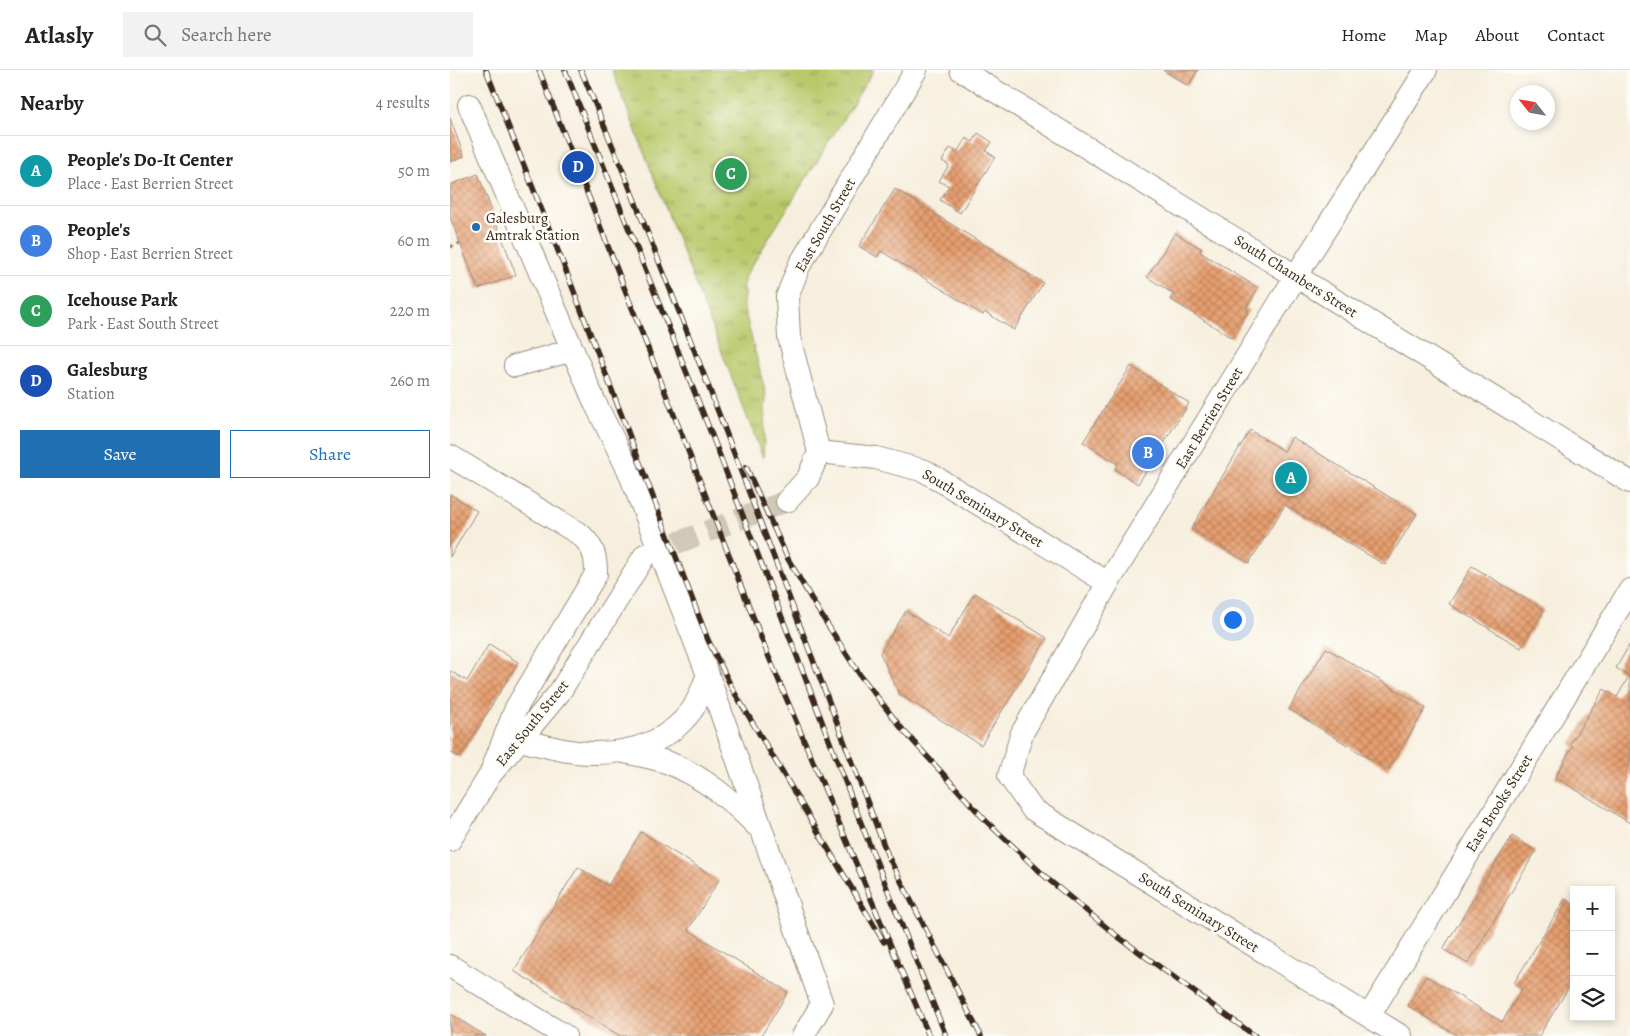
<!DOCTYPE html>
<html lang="en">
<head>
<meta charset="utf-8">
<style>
	:root { --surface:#fff; --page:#f2f2f2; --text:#222; --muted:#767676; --line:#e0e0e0; --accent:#1f6fb2 }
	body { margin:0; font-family:Alegreya,serif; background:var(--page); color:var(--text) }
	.controls { position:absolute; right:15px; bottom:15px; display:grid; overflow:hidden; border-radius:0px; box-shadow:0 2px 8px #0003 }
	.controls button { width:45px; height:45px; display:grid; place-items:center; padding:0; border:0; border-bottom:1px solid var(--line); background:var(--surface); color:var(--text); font:25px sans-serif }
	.compass { position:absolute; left:1060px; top:15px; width:45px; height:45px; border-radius:50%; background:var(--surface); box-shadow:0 2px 8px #0003; rotate:301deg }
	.you { position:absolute; left:782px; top:549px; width:18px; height:18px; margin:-12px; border:4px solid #fff; border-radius:50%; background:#1a73e8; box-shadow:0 0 0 8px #1a73e833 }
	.badge { display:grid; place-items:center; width:32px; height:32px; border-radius:50%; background:var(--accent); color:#fff; font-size:16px; font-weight:700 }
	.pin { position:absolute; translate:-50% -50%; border:2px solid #fff; box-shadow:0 1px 5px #0006 }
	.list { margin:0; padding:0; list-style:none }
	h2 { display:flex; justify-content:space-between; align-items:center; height:65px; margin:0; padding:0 20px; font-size:21px }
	h2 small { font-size:16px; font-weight:400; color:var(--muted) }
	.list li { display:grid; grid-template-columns:32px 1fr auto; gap:15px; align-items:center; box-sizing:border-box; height:70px; padding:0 20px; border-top:1px solid var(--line) }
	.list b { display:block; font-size:19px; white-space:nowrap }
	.list p { margin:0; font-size:16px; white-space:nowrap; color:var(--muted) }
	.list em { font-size:16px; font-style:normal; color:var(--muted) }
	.actions { display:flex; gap:10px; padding:15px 20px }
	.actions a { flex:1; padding:11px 0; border:1px solid var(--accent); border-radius:0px; text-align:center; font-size:18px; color:var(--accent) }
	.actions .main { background:var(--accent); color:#fff }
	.icon { flex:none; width:28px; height:28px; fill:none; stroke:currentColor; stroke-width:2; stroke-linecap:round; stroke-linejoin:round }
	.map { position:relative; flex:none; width:1180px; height:966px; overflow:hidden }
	header { display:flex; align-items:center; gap:30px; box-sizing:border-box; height:70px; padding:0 25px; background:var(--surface); border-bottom:1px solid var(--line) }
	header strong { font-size:24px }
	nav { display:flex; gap:28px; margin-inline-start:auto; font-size:18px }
	.search { width:350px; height:45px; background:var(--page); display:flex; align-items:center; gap:12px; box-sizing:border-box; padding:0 18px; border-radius:0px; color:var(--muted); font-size:19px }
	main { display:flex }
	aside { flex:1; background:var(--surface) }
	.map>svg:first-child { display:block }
	.park { fill:url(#park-tufts); stroke:#7a7a44 }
	.building { fill:url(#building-cross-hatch) }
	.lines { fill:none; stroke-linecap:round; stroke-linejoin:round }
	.minor-tunnel { stroke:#d1c8b8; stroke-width:22; stroke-dasharray:22 11; stroke-linecap:butt }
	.minor-casing { stroke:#998c7e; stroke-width:24 }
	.path { stroke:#998c7e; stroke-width:3; stroke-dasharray:4 4; stroke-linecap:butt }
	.minor { stroke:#fff; stroke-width:22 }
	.rail-casing { stroke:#3b2a1e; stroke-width:5.5 }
	.rail { stroke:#fdfcf7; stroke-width:4; stroke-dasharray:11; stroke-linecap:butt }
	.poi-dot { fill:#1f6fb2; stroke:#fdfcf7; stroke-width:2 }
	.labels { text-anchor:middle; stroke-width:5; stroke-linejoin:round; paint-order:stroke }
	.poi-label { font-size:15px; fill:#3b2a1e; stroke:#fdfcf7; text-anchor:start }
	.street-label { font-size:15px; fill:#3b2a1e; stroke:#fdfcf7 }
</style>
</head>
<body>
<header>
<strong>Atlasly</strong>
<div class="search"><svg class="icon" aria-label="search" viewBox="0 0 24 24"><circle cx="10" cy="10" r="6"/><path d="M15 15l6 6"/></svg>Search here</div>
<nav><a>Home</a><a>Map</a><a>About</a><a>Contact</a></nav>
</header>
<main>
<aside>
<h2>Nearby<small>4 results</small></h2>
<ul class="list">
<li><span class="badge" style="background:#0f9aa8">A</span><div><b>People's Do-It Center</b><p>Place · East Berrien Street</p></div><em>50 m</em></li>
<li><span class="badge" style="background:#3f7fe0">B</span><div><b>People's</b><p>Shop · East Berrien Street</p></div><em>60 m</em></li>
<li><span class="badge" style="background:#2e9e5b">C</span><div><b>Icehouse Park</b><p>Park · East South Street</p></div><em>220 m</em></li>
<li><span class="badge" style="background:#1a4fb4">D</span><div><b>Galesburg</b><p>Station</p></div><em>260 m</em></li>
</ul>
<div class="actions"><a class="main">Save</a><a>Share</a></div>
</aside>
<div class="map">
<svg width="1180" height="966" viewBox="0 0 1180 966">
	<defs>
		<pattern id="park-tufts" width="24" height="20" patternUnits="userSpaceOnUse" patternTransform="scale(1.25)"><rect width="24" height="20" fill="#b9c96b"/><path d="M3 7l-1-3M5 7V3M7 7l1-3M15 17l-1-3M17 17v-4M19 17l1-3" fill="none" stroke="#98a357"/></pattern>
		<pattern id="building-cross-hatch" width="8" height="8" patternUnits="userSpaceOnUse" patternTransform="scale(1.25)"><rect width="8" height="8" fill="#e79f70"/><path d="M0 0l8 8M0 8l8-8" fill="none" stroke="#bc825b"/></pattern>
	</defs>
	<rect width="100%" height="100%" fill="#fdfcf7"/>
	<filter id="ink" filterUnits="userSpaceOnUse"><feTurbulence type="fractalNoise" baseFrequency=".02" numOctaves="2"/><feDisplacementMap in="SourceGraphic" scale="10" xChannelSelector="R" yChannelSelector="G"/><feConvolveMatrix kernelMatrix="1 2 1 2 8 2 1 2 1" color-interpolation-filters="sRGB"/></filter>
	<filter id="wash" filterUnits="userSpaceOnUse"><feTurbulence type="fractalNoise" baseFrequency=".0096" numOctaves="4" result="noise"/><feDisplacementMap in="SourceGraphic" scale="20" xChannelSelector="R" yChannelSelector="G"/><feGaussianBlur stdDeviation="1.12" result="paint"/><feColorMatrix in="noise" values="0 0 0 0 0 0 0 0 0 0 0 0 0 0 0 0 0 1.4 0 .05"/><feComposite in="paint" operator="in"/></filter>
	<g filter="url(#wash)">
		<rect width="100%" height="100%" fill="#f7efde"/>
		<!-- park -->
		<path class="park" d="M162,0H424L294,208V238L316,325L313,388Z"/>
		<g id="blocks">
			<!-- building -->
			<path class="building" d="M713,0H748L738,16Z
				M0,48L14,86L0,92Z
				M528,63L542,72L536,81L545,87L510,143L490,130L499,116L489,111L499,95L492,91L500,78L507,82L516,68L523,72Z
				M28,104L66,205L28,219L0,147V115Z
				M445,119L565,194L564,195L593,213L564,260L535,242L533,245L431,181L427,187L409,176Z
				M725,163L752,179L750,182L808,218L796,238L799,240L782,268L720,229L724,224L697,207Z
				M681,296L739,333L688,414L665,399L668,394L633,372Z
				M800,360L834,381L842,367L967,444L935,495L835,435L799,493L741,459Z
				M0,424L27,441L0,487Z
				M1022,496L1094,540L1071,578L999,534Z
				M525,523L597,568L531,675L449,624L430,583L456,541L498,568Z
				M39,574L68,592L10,688L0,682V601L17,611Z
				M1180,574V753L1105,707L1123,676L1120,674L1154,619L1167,627L1179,606L1166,598Z
				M876,578L976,638L938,700L839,639Z
				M191,762L269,810L238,860L338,922L311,966H170L64,901L128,797L158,816Z
				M1062,766L1086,781L1018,894L993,879Z
				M1115,829L1124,835V909L1089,966H1008L958,936L976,906L1052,952L1072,919L1064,913Z
				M0,944L36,966H0Z"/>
		</g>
	</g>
	<g filter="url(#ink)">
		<use href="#blocks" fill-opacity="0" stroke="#998c7e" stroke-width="1"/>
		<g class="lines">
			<!-- minor-tunnel -->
			<path class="minor-tunnel" d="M195,485L337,431"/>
			<!-- minor casing -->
			<g class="minor-casing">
				<path id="minor" d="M511,0L1180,412
					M19,35L145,333L178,399L258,605L372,934L353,966
					M65,296L123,280
					M369,382L426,388L475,401L658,513
					M0,386L131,465C144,478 146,486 146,504L66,638L40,705
					M337,431L358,408L369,382L339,267L337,227L349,196L466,0
					M70,670C88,674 108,680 126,682C171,686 214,678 242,640C249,630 253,616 258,605
					M174,682C189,685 205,688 219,693C254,707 281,730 307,756
					M0,770L40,705L109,623L195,485
					M0,896L115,966
					M919,946L1180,520
					M951,966L582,739L559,706L572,663L658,513L846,206L976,0"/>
			</g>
			<!-- path -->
			<path class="path" d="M100,173L129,161
				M0,177L10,173"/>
			<!-- minor -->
			<use href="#minor" class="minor"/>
			<!-- rail casing -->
			<g class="rail-casing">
				<path id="rail" d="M36,0L120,211L258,570L283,620L434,872
					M89,0L318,585L479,966
					M115,0L263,368L413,758L496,966
					M131,0L175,106L251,297L438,786L531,966
					M296,397L338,489L368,540L410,605L453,660L537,752L599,810L667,866L805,966"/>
			</g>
			<!-- rail -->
			<use href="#rail" class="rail"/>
		</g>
	</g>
	<!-- markers -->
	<circle class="poi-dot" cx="26" cy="157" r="5"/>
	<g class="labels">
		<!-- poi labels -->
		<g class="poi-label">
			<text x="36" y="153">Galesburg<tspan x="36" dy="17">Amtrak Station</tspan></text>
		</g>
		<!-- street labels -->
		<g class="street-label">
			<text transform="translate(375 155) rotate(-60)" y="5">East South Street</text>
			<text transform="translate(846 206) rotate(32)" y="5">South Chambers Street</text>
			<text transform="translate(759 348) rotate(-59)" y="5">East Berrien Street</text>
			<text transform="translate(533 438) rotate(31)" y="5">South Seminary Street</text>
			<text transform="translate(82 653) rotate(-51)" y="5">East South Street</text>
			<text transform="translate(1049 733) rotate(-58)" y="5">East Brooks Street</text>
			<text transform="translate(749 842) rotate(32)" y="5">South Seminary Street</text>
		</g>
	</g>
</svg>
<div class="controls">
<button>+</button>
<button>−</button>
<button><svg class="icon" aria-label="layers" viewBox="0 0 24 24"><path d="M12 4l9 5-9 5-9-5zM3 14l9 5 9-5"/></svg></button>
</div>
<svg class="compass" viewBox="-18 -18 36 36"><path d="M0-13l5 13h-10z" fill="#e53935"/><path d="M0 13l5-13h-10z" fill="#767676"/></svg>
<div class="you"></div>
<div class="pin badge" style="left:841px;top:408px;background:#0f9aa8">A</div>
<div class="pin badge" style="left:698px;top:383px;background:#3f7fe0">B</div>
<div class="pin badge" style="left:281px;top:104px;background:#2e9e5b">C</div>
<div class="pin badge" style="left:128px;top:97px;background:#1a4fb4">D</div>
</div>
</main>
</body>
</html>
